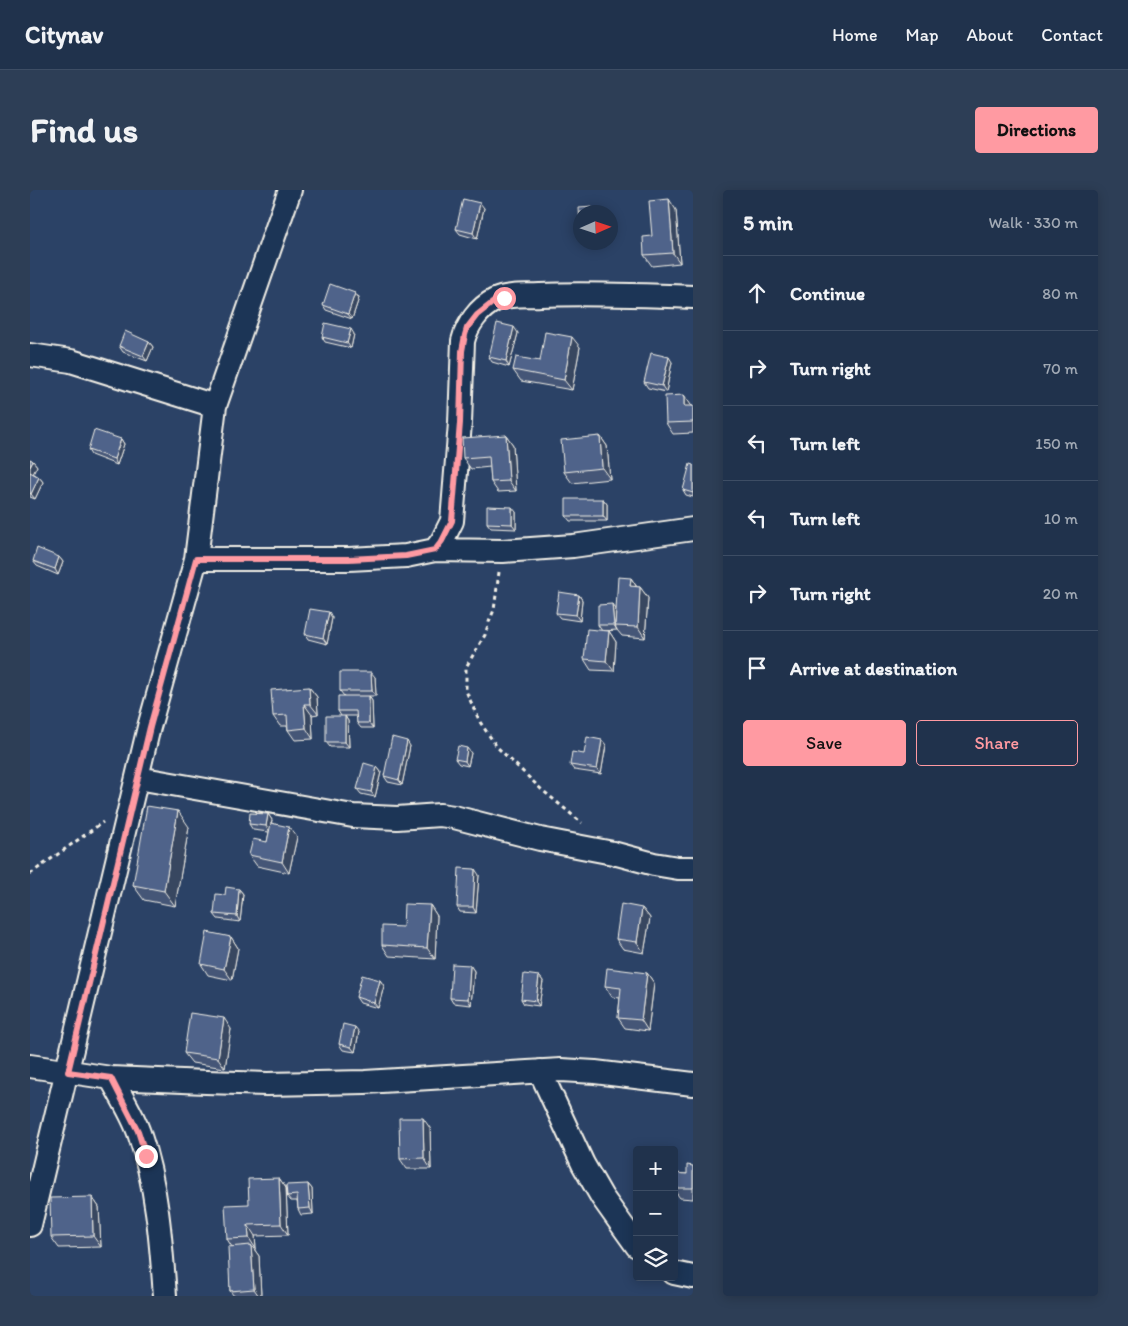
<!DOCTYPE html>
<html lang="en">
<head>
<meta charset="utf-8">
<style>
	:root { --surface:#20324c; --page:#2d3e56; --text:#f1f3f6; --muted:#a2aab5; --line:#3d4d64; --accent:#ff9aa2 }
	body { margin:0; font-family:Itim,sans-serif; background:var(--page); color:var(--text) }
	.controls { position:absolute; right:15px; bottom:15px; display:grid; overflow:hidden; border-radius:5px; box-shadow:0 2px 12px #0003 }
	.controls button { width:45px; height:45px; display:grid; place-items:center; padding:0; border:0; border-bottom:1px solid var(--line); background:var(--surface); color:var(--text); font:25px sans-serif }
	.compass { position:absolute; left:543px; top:15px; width:45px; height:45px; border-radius:50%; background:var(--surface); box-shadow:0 2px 12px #0003; rotate:87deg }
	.stop { position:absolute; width:15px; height:15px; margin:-11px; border:4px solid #ff9aa2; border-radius:50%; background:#fff }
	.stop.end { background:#ff9aa2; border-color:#fff; box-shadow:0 1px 5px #0008 }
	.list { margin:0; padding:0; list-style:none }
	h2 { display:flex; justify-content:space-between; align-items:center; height:65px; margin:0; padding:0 20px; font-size:21px }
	h2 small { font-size:16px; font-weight:400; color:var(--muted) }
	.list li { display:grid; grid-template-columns:32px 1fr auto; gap:15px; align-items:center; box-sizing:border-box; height:75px; padding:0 20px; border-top:1px solid var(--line) }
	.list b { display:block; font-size:19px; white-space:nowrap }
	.list em { font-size:16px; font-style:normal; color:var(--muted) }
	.actions { display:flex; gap:10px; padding:15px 20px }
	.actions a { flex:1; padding:11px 0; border:1px solid var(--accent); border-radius:5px; text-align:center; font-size:18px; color:var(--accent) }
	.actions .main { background:var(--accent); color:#111 }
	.icon { flex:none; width:28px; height:28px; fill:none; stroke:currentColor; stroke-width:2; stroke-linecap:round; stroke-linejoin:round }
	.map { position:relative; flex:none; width:663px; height:1106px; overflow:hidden; border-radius:5px }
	header { display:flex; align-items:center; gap:30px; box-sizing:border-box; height:70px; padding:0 25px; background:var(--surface); border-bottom:1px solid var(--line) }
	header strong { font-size:24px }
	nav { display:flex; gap:28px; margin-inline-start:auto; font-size:18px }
	.intro { display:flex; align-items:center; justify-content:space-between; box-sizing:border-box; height:120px; padding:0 30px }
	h1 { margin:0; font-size:35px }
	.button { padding:12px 22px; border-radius:5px; background:var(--accent); color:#111; font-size:18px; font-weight:700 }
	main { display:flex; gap:30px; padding:0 30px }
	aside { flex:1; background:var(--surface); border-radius:5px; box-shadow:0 2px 12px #0003 }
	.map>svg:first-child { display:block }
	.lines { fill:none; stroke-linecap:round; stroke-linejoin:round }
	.minor-casing { stroke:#f4f1e8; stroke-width:26 }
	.path { stroke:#f4f1e8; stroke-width:3; stroke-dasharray:4 4; stroke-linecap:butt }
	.minor { stroke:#1d3557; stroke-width:22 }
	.wall { fill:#445677; stroke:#f4f1e8 }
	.shaded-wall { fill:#374661; stroke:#f4f1e8 }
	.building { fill:#4f648a; stroke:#f4f1e8 }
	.route { stroke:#ff9aa2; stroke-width:6 }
</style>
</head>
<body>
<header>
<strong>Citynav</strong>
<nav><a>Home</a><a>Map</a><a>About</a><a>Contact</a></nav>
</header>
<div class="intro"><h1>Find us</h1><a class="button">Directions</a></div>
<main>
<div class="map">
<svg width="663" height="1106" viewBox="0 0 663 1106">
	<rect width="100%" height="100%" fill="#2b4266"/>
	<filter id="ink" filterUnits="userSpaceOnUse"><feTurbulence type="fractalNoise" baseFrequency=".02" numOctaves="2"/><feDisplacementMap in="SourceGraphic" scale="10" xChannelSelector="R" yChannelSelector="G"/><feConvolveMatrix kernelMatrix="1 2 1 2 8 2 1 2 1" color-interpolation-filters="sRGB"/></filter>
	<g filter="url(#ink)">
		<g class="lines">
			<!-- minor casing -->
			<g class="minor-casing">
				<path id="minor" d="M0,165L41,171L185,216
					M405,360L473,361L543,356L663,339
					M166,369H319L376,366L405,360L412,351L422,331L430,233L433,151C437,135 449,118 465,110C478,104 496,106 510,105C561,103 612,105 663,107
					M108,588L323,626L367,628L410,625L424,627L510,649L583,663L624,674L648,678H663
					M0,876L81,888L176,892L237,894L335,892L531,880L565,882L663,894
					M510,881L553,974L572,1007L607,1056
					M81,888C90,905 102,923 109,943C127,995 131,1051 135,1106
					M0,1035L119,537L166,369L185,216L260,0
					M644,1083L663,1087"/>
			</g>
			<!-- path -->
			<path class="path" d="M469,382L464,420L459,432L455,445L436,477V501L450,532L467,557L511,599L552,633
				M0,684L73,632"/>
			<!-- minor -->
			<use href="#minor" class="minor"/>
		</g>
		<!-- wall -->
		<path class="wall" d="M454,18L447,49L430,44L426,39Z
			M646,20L650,73L622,76L614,65L622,46Z
			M325,103L329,108L322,129L296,120L293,115Z
			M488,143L479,177L462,172L459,167Z
			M324,144L321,158L295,152L292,147Z
			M119,152L123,157L117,171L93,162L89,156Z
			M550,157L542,200L491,191L483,180Z
			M642,172L636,202L618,198L614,192Z
			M654,205L661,216H663V243L643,244L636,233Z
			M476,245L483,255L486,301L468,302L461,292L460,277L441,279L433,268Z
			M570,246L577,256L580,289L542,293L534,282Z
			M91,249L94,254L87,275L61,265L58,260Z
			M0,269L3,271L7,276L3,283L9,287L13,292L5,309L0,307Z
			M663,275V307L656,305L653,300Z
			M573,309L577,314V331H540L536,326Z
			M486,322V339L461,338L457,333Z
			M29,367L33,372L28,385L7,376L3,371Z
			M601,388L607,397H610L618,408L615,448L592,446L587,440L573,441H579L586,452L584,481L561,480L554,469L572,441L568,435L586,419Z
			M549,405L552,410L550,431L530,428L526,423Z
			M299,422L302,428L297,454L278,449L275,444Z
			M345,487L346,506H339L342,511L343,538H331L327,533V526H315L318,531L319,557H300L296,552L311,526L308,521L314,506L310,501Z
			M279,497L287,507L288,524L282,525L283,549L265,550L258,540L257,536H250L243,526Z
			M576,555L571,584L544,580L540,575L554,564Z
			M380,556L372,595L358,592L354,586Z
			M441,563L438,576L429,574L425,569Z
			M347,577L351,582L345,607L331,604L327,599Z
			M238,624L242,630L241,633L267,647L259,683L227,676L219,665L237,652L239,642L223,640L219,634Z
			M159,637L145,716L114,710L103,695Z
			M449,685L446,723L430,722L427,717Z
			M209,699L213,704L210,732L188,729L184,724L195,705Z
			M400,715L407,726L405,769L359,766L352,755Z
			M612,718L620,728L614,763L593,759L586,749Z
			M201,747L208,758L202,790L178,785L171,774Z
			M440,775L444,781L441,815L423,813L420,808Z
			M617,783L624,793L618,841L595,838L588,828L590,808L582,807L575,796Z
			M509,786L513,791L509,816L494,814L491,809Z
			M350,790L354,796L348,818L330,813L326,807Z
			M201,839L195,878L162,873L154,863Z
			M329,842L325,862L313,860L309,854Z
			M400,938L401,979H377L370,969Z
			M663,976V1009L650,1008L644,1000V983L657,984Z
			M249,988L256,998L258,1045L225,1046L226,1059H224L229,1066L231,1106H204L200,1101L202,1057L197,1049L219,1014Z
			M278,994L282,999L283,1024L271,1025L268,1019L267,1011H261L257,1006Z
			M62,1007L69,1017L71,1057L29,1058L21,1047Z"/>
		<!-- shaded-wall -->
		<path class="shaded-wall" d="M639,9L646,20L650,73L643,63Z
			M450,13L454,18L447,49L443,43Z
			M562,17L565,22H562Z
			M325,103L329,108L322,129L318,124Z
			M484,137L488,143L479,177L476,171Z
			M321,139L324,144L321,158L317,153Z
			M542,147L550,157L542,200L534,190Z
			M119,152L123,157L117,171L113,166Z
			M639,167L642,172L636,202L632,196Z
			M654,205L661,215V227L654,216Z
			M476,245L483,255L486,301L479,291Z
			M570,246L577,256L580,289L572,278Z
			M91,249L94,254L87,275L84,269Z
			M3,271L7,276L2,286L0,284V277Z
			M9,287L13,292L5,309L1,304Z
			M573,309L577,314V331L573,326Z
			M482,317L486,322V339L482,334Z
			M29,367L33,372L28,385L25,379Z
			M601,388L608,399L600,396Z
			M610,397L618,408L615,448L608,437Z
			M549,405L552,410L550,431L546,425Z
			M582,414L586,419L585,436L587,440L584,435Z
			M299,422L302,428L297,454L293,448Z
			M579,441L586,452L584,481L576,471Z
			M341,482L345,487L346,506L342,501Z
			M279,497L287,507L288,524L280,514Z
			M339,506L342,511L343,538L339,533Z
			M274,514L282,525L283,549L276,538Z
			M315,526L318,531L319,557L315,552Z
			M572,550L576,555L571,584L567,579Z
			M377,551L380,556L372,595L369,590Z
			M437,558L441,563L438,576L435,571Z
			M347,577L351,582L345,607L341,602Z
			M148,621L159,637L145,716L134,701Z
			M238,624L242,630L240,642L236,636Z
			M259,637L267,647L259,683L252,672Z
			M445,679L449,685L446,723L443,717Z
			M209,699L213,704L210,732L207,726Z
			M400,715L407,726L405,769L397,758Z
			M612,718L620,728L614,763L607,752Z
			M201,747L208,758L202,790L194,779Z
			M440,775L444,781L441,815L438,809Z
			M617,783L624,793L618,841L611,830Z
			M509,786L513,791L509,816L506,811Z
			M350,790L354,796L348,818L344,813Z
			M194,828L201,839L195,878L188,868Z
			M325,837L329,842L325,862L321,857Z
			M393,928L400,938L401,979L394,968Z
			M249,988L256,998L258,1045L251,1034Z
			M278,994L282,999L283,1024L280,1018Z
			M62,1007L69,1017L71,1057L63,1046Z
			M218,1035L225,1046L226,1059L219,1048Z
			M221,1055L229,1066L231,1106H229L224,1099Z"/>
		<!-- building -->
		<path class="building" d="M433,9L450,13L443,43L426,39Z
			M639,9L643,63L614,65L613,47L622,46L619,11Z
			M562,17V22H550V39L549,18Z
			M300,94L325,103L318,124L293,115Z
			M295,133L321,139L317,153L292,147Z
			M467,133L484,137L476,171L459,167Z
			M95,141L119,152L113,166L89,156Z
			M515,142L542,147L534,190L483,180L486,167L510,171Z
			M621,163L639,167L632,196L614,192Z
			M654,205V216H663V232L636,233L635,206Z
			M64,240L91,249L84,269L58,260Z
			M476,245L479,291L461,292L459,266L433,268L432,248Z
			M570,246L572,278L534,282L531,250Z
			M0,269L3,271L0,277Z
			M660,274L663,275V303L653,300Z
			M0,282L9,287L1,304L0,303Z
			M536,309H573V326H536Z
			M457,316L482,317V334L457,333Z
			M7,358L29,367L25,379L3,371Z
			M588,387L601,388L600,396L610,397L608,437L585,436Z
			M529,402L549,405L546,425L526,423Z
			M582,414L584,435H568V415Z
			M280,419L299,422L293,448L275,444Z
			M557,439L579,441L576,471L554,469Z
			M310,482H341L342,501H310Z
			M279,497L280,514H274L276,538L258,540L257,525L243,526L241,500Z
			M308,506H339V533H327L326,521H308Z
			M296,526H315V552H296Z
			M362,547L377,551L369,590L354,586Z
			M557,547L572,550L567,579L540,575L542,562L554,564Z
			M428,556L437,558L435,571L425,569Z
			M334,573L347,577L341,602L327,599Z
			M117,616L148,621L134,701L103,695Z
			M220,623L238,624L236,636L219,634Z
			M241,633L259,637L252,672L219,665L223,649L237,652Z
			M429,678L445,679L443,717H427Z
			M196,697L209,699L207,726L184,724L186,704L195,705Z
			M374,714L400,715L397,758L352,755V736L373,737Z
			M591,714L612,718L607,752L586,749Z
			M177,742L201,747L194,779L171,774Z
			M422,774L440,775L438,809L420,808Z
			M577,778L617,783L611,830L588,828L591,798L575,796Z
			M494,784L509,786L506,811L491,809Z
			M332,785L350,790L344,813L326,807Z
			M160,823L194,828L188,868L154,863Z
			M313,834L325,837L321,857L309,854Z
			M369,928H393L394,968L370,969Z
			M657,975L663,976V998H644V983L657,984Z
			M249,988L251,1034L218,1035L219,1048L197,1049L195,1015L219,1014L218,989Z
			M278,994L280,1018L268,1019L267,1005L257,1006L256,995Z
			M62,1007L63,1046L21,1047L20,1008Z
			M221,1055L224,1099L200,1101L198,1057Z"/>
	</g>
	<g class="lines" filter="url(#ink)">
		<!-- route -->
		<path class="route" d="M116,966L108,941L81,888L38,882L120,537L166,369H319L376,366L405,360L412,351L422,331L430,233L432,161L435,145L437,138L447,125L466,110L474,108"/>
	</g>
</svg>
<div class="controls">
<button>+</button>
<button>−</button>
<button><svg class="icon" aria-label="layers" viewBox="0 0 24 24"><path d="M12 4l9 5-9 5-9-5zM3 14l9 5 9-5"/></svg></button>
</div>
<svg class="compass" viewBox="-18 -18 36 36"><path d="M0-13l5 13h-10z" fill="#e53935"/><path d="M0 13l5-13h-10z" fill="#a2aab5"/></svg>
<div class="stop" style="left:474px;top:108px"></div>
<div class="stop end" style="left:116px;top:966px"></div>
</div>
<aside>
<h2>5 min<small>Walk · 330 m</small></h2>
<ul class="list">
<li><svg class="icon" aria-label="ahead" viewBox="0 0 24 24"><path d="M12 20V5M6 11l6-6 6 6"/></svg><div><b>Continue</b></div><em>80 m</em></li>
<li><svg class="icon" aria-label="right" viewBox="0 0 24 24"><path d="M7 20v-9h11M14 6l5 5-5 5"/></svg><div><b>Turn right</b></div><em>70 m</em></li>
<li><svg class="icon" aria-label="left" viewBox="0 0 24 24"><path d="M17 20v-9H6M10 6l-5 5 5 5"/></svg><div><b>Turn left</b></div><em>150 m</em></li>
<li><svg class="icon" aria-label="left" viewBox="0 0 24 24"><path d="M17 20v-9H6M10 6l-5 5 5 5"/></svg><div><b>Turn left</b></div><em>10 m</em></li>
<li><svg class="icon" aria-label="right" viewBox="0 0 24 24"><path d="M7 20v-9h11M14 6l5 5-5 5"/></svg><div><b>Turn right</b></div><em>20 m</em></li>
<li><svg class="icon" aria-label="arrive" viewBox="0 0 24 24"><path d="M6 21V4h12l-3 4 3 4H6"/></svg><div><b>Arrive at destination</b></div></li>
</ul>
<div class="actions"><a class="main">Save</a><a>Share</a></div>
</aside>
</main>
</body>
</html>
